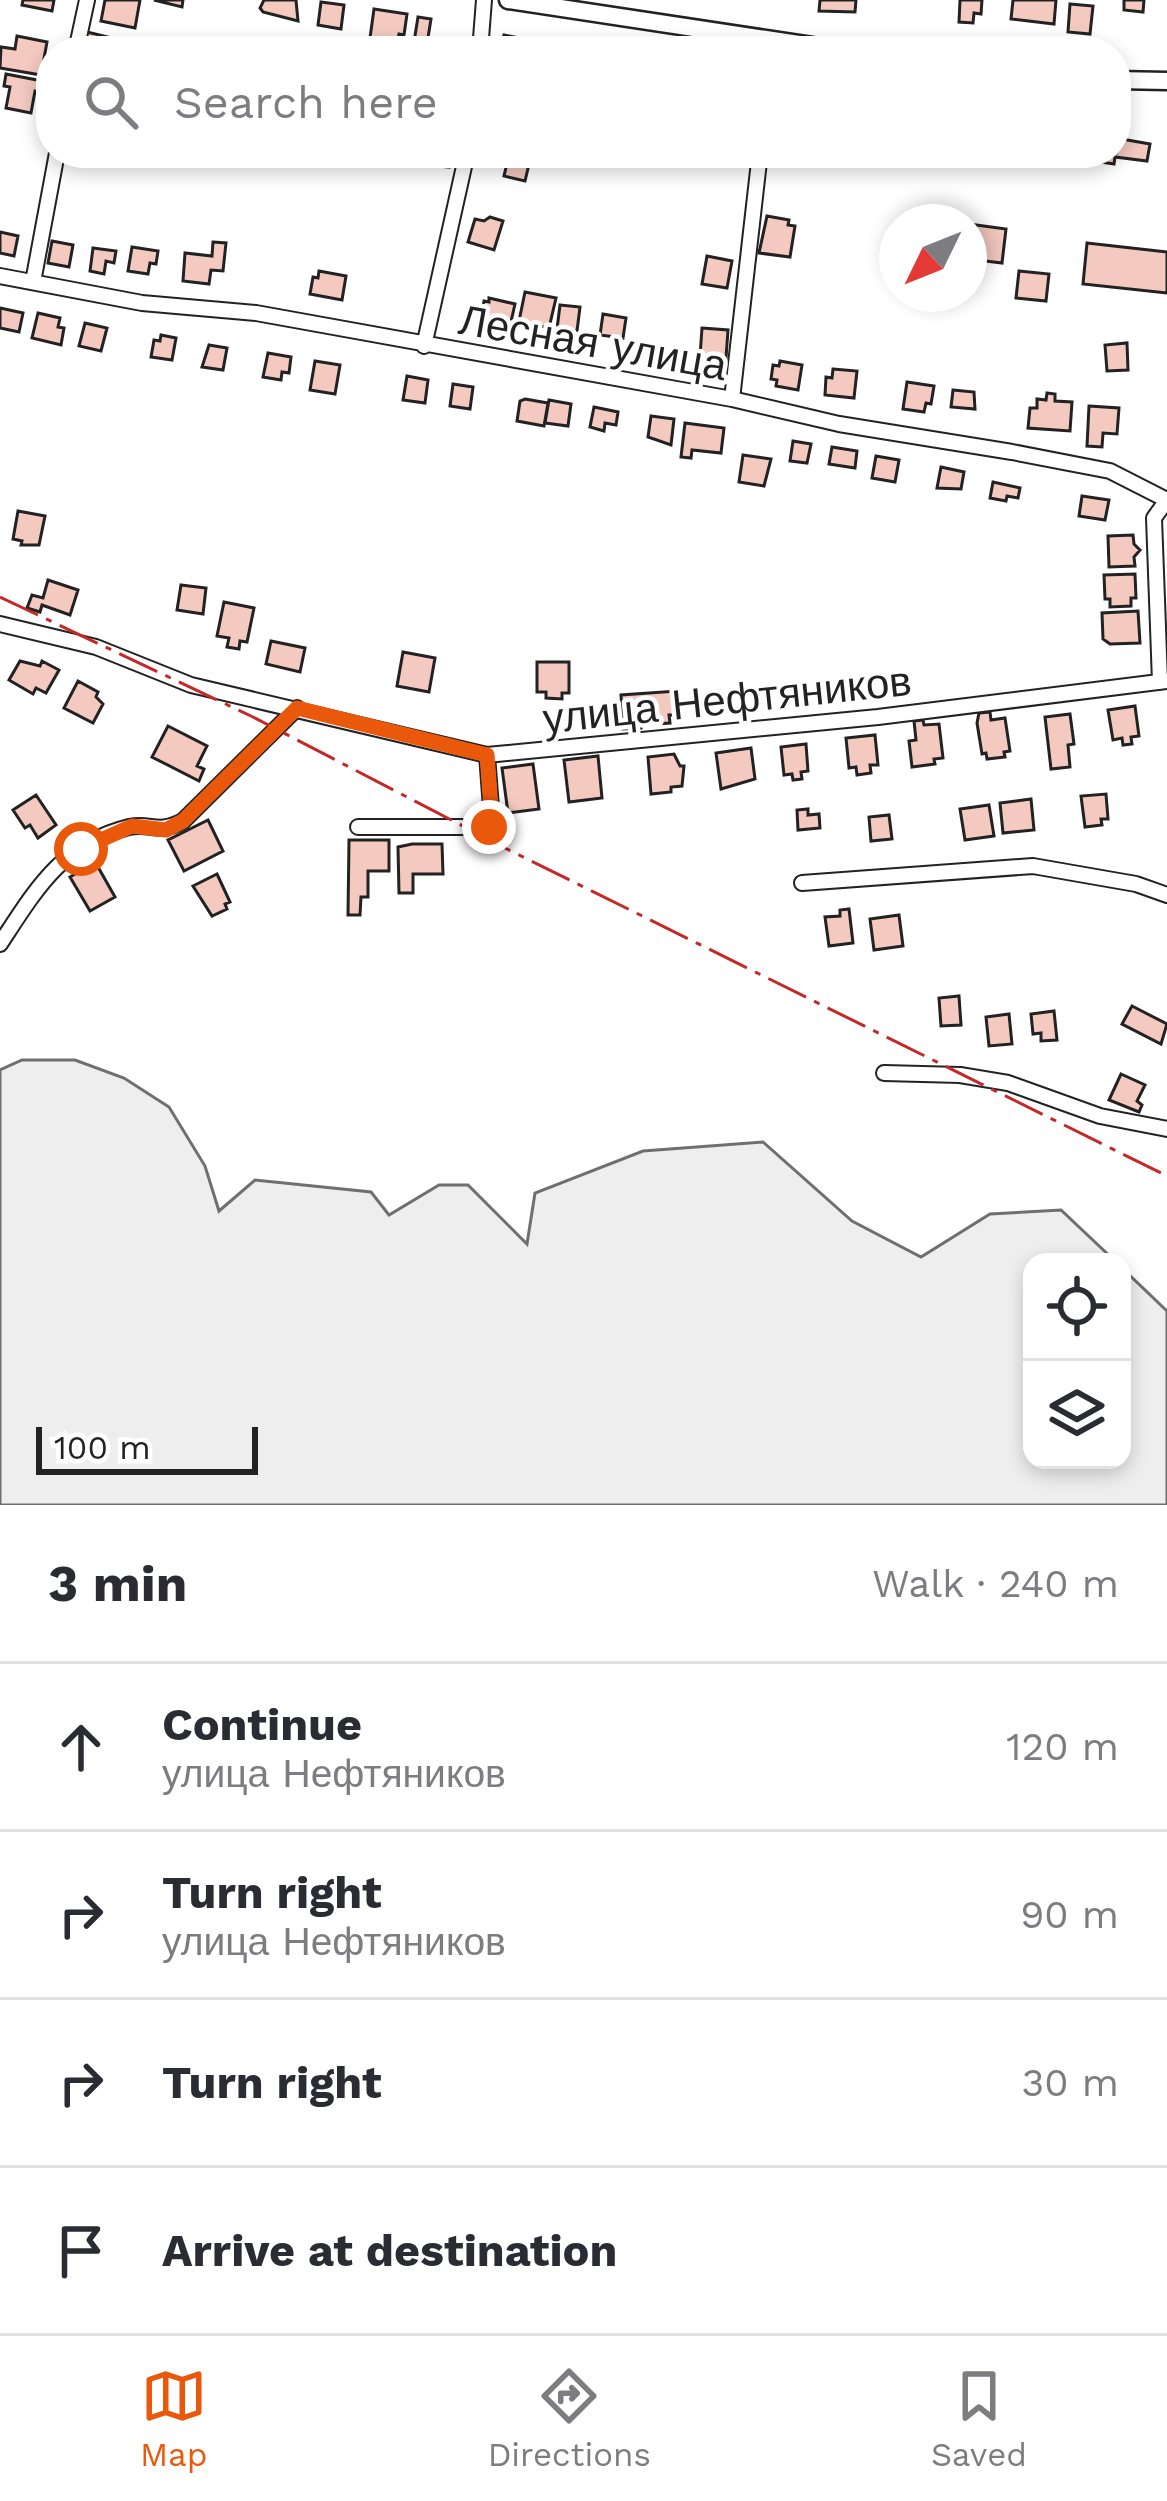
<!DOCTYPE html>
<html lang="en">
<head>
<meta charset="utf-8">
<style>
	:root { --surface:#fff; --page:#f7f7f7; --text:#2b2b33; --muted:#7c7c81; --line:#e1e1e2; --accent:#ea580c }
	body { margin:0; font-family:"Work Sans",sans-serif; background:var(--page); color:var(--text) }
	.controls { position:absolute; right:36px; bottom:36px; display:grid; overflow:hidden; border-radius:24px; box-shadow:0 6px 18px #0003 }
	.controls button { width:108px; height:108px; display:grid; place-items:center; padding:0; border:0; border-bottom:3px solid var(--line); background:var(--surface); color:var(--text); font:60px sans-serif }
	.compass { position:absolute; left:879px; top:204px; width:108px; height:108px; border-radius:50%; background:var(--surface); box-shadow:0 6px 18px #0003; rotate:227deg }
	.scale { position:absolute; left:36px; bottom:30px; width:222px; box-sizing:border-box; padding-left:12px; border:6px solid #222; border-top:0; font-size:33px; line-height:42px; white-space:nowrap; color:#222; -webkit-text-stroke:9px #fff; paint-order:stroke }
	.stop { position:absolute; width:36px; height:36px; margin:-27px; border:9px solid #ea580c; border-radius:50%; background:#fff }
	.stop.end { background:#ea580c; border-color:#fff; box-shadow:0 3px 12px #0008 }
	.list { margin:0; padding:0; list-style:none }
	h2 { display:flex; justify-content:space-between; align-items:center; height:156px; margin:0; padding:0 48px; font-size:51px }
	h2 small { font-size:39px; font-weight:400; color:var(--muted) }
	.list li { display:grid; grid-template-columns:78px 1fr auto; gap:36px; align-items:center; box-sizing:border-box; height:168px; padding:0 48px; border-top:3px solid var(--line) }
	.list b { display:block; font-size:45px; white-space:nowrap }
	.list p { margin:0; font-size:39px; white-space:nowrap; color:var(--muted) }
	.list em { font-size:39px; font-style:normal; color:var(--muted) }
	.icon { flex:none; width:66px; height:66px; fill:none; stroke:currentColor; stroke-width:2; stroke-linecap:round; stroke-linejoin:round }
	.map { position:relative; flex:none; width:1167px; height:1505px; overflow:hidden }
	.search { position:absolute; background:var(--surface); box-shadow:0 6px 18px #0003; left:36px; right:36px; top:36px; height:132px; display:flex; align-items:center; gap:30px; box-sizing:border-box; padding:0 42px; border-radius:48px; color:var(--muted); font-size:45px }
	.sheet { height:828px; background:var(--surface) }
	nav { display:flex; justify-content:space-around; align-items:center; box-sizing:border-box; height:168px; border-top:3px solid var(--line); background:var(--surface); font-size:33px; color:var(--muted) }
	nav a { display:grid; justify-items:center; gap:6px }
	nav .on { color:var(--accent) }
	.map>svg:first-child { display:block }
	.green { fill:#eee; stroke:#6f6f6f; stroke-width:3 }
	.building { fill:#f3c9c0; stroke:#222; stroke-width:3 }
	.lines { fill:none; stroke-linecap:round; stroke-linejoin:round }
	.minor-casing { stroke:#222; stroke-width:18 }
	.tertiary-casing { stroke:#222; stroke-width:21 }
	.minor { stroke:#fff; stroke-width:14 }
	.tertiary { stroke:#fff; stroke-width:16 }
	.power { stroke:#c62828; stroke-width:3; stroke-dasharray:42 9 6 9; stroke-linecap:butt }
	.route { stroke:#ea580c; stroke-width:15 }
	.labels { text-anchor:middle; stroke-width:9; stroke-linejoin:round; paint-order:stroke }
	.street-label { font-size:42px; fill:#222; stroke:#fff }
</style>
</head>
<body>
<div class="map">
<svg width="1167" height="1505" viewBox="0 0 1167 1505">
	<rect width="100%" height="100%" fill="#fff"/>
	<!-- green -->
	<path class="green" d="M22,1060H75L124,1078L169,1107L205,1166L219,1211L255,1180L371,1192L389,1215L439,1185H468L527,1244L535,1193L643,1151L763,1142L852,1221L921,1257L990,1214L1061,1210L1116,1262H1032V1460H1122V1268L1167,1311V1505H0V1070Z"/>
	<!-- building -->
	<path class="building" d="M23,0H54L52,11L22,5Z
		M105,0H140L135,28L101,21Z
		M154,0H183L182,7Z
		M264,0H296L298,21L263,12L260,8Z
		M820,0H856L855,12L819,11Z
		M960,0H982L981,14L974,13L973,23L959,22Z
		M1013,0H1056L1054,24L1011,19Z
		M1124,0H1144L1143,12L1124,10Z
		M321,2L344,5L341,29L318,25Z
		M1070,4L1093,6L1090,34L1068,32Z
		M374,9L407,14L404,35L399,34L397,43L388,42L387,48L369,45Z
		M418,17L431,19L427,44L414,42Z
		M87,32L108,37L106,45L113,46L112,51H83Z
		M504,35L530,40L528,51H500Z
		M17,36L47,42L41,75L0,68L1,47L15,49Z
		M6,74L42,81L40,92L35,91L31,113L6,108L10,87L4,86Z
		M1116,138L1150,144L1147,161L1115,157L1114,164L1088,160L1089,153H1116Z
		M430,153H450L449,167L428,165Z
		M509,155L530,160L525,181L504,176Z
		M767,216L789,220L788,225L795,226L790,257L759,253Z
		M490,217L503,221L494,250L468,242L475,219L484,221Z
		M969,224L1006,229L1002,263L969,259Z
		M0,232L18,236L14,256L0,253Z
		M52,241L73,245L69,267L48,263Z
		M213,242L226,243L223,271L211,270L209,284L183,281L185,253L212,256Z
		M1087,243L1167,252V293L1083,284Z
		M132,247L158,251L156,264L150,263L148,274L128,271Z
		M93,248L116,251L114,263L106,261L104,274L90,271Z
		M707,256L732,261L727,288L702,284Z
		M319,271L346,276L342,300L310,294L313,277L318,278Z
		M1019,271L1049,274L1046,301L1016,298Z
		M525,292L556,298L549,328L519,321Z
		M489,298L515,304L510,326L484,321L485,316H481L484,301L489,302Z
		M560,305L580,307L577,331L557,329Z
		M0,308L23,313L19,332L0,328Z
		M38,313L60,318L58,327L64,328L61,345L32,338Z
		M603,314L626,318L623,338L600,335Z
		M85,323L107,328L101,351L79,346Z
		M702,328L728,330L726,358L700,356Z
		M161,335L176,338L172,360L151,357L154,340L160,341Z
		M1127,343L1128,370L1107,371L1105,345Z
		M209,345L227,348L223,370L202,367Z
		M268,353L291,357L289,373L282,372L281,380L263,377Z
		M315,361L340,365L335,394L310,390Z
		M780,361L802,365L798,390L776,386L777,380L771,379L773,365L779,366Z
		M833,369L857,371L854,398L825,395L826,377L832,378Z
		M407,376L428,380L425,403L403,400Z
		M907,382L934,386L931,404L926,403L924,412L903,409Z
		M453,384L473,387L470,409L450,406Z
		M953,390L974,392L975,409L951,407Z
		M1047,393L1055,394V401L1072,402L1070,431L1028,428L1030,408H1037V399L1046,400Z
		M525,399L548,403L544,426L517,421L520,401Z
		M549,400L571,404L568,426L545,423Z
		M1089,406L1119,408L1117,434L1103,433L1102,447L1087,446Z
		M594,407L618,412L616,425L605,423L604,431L590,427Z
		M651,416L674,419L671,445L648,437Z
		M685,423L724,428L721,453L692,450L691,458L681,457Z
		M793,441L811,444L807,463L790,461Z
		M832,447L857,451L855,468L829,464Z
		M743,455L771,459L764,486L739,482Z
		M876,456L899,460L895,482L872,478Z
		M941,467L964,472L961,489L937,488Z
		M993,482L1020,488L1018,498L1007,496L1006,501L990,498Z
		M1082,496L1109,500L1105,520L1079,516Z
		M18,511L45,516L39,545H21L22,541L13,539Z
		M1133,535L1134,544L1140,550L1134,557L1135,566L1109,567L1108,536Z
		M1135,574L1136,598H1131V606L1110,607V599H1105L1104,575Z
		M48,580L78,590L70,615L42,605L40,612L27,608L32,595L43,598Z
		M181,585L206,588L203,614L177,610Z
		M224,602L254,608L247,642L240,641L239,649L227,647L229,638L217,636Z
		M1138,611L1140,643L1110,644L1103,639L1102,613Z
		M271,641L305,648L300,672L266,664Z
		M403,652L435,658L429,692L397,686Z
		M20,661L40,666L42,661L59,670L46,693L36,688L33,694L9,680Z
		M537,662H569V693H562V699L546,698V692H537Z
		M78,681L98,692L96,697L103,704L93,723L64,708Z
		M677,691L679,715H669L670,723L656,724L655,716L641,717V728L623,729L621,695Z
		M1135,706L1139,736L1131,737L1132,744L1123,745L1122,738L1113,740L1108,710Z
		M990,712L991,720L1005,718L1010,751L1004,752L1005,757L987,759L986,753L982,754L977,723L979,713Z
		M1070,714L1074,744L1068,745L1070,767L1051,769L1045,717Z
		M923,720L924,725L939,724L943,758L934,759L935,764L912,767L909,741L916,740L914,721Z
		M168,726L207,746L197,766L204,769L199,781L152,757Z
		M875,735L878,765H870L871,773L857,775L856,767L849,768L846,738Z
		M806,744L808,771L801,772L802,779L793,780L792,774L784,775L781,747Z
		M751,748L755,779L721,789L716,753Z
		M674,754L680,766H684L682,786L671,787V792L651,794L648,757Z
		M598,756L602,798L569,802L564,760Z
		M533,764L539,809L508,813L502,768Z
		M1106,794L1108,819H1101L1102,825L1085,827L1081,796Z
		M36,795L56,825L38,838L30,825L25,828L13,810Z
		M1031,799L1034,830L1003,833L1000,803Z
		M989,805L994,836L965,840L960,809Z
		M808,809V815L819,814L820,828L798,830L797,810Z
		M889,815L892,839L871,841L869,817Z
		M208,820L223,851L184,871L168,840Z
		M349,840H389V871H368V897H361L360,915H348Z
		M412,844H442L443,874H413V893H399L398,847Z
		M92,864L98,867L115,897L90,911L70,877Z
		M217,874L230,902L225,904L227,909L212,916L193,886Z
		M849,909L853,943L829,946L825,917L840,916V910Z
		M899,915L903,946L874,950L870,919Z
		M959,996L961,1025L941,1026L939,998Z
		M1132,1006L1167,1024L1161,1044L1122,1024Z
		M1054,1011L1057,1040L1041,1041V1033L1033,1034L1031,1014Z
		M1009,1014L1012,1044L989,1046L986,1017Z
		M1121,1074L1145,1085L1137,1101L1142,1105L1139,1112L1109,1100Z"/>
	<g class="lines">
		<!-- minor casing -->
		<g class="minor-casing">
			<path id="minor" d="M76,51L87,0
				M480,51L484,0
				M0,276L142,303L256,313L732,399L839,424L1012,452L1110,471L1167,500
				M33,282L57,153
				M424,346L467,153
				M732,399L760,153
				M0,624L96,647L191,685L487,755L878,717L1167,681
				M1160,682L1154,518L1167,500
				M358,827H489L492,821L487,755
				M802,883L1033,866L1136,884L1167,895
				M0,944C35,891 61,844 129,827C152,822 156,835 183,821L297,708
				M884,1073L960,1075L1008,1083L1100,1116L1167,1129"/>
		</g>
		<!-- tertiary casing -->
		<g class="tertiary-casing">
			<path id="tertiary" d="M508,0L845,51
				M1116,80L1167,81"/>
		</g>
		<!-- minor -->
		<use href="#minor" class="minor"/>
		<!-- tertiary -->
		<use href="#tertiary" class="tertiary"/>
		<!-- power -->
		<path class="power" d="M0,597L253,717L507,849L1167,1176"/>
	</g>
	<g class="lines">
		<!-- route -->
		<path class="route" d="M81,849L132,826L166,830L183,821L297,708L487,755L492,821L489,827"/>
	</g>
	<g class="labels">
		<!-- street labels -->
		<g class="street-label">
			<text transform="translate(593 342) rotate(10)" y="15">Лесная улица</text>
			<text transform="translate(727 699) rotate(-6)" y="15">улица Нефтяников</text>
		</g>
	</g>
</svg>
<div class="controls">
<button><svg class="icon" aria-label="locate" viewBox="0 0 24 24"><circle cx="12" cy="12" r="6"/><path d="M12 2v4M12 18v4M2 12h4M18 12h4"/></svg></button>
<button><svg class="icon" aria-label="layers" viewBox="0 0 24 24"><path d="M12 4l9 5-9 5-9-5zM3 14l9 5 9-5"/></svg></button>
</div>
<svg class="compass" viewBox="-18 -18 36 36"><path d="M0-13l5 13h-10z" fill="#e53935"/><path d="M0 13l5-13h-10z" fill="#7c7c81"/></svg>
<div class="scale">100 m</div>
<div class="stop" style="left:81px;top:849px"></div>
<div class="stop end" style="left:489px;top:827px"></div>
<div class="search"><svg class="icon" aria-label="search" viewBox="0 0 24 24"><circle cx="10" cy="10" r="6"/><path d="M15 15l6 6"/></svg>Search here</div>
</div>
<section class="sheet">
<h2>3 min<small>Walk · 240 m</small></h2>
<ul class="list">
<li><svg class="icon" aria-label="ahead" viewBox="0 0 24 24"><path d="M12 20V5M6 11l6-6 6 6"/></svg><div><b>Continue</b><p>улица Нефтяников</p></div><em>120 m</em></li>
<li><svg class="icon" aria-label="right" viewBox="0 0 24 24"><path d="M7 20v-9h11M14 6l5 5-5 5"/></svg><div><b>Turn right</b><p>улица Нефтяников</p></div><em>90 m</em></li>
<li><svg class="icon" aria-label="right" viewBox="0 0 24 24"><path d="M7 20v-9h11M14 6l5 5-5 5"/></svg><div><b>Turn right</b></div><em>30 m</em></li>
<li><svg class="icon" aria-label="arrive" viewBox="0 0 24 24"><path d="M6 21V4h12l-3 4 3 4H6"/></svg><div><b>Arrive at destination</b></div></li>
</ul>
</section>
<nav>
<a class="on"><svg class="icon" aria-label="map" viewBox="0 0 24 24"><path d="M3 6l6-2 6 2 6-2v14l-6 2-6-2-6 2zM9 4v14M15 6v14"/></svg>Map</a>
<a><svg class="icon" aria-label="directions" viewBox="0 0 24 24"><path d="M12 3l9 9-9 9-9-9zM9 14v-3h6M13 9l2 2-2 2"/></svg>Directions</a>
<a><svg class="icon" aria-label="saved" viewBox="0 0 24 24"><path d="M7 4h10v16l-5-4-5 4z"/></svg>Saved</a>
</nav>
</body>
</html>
